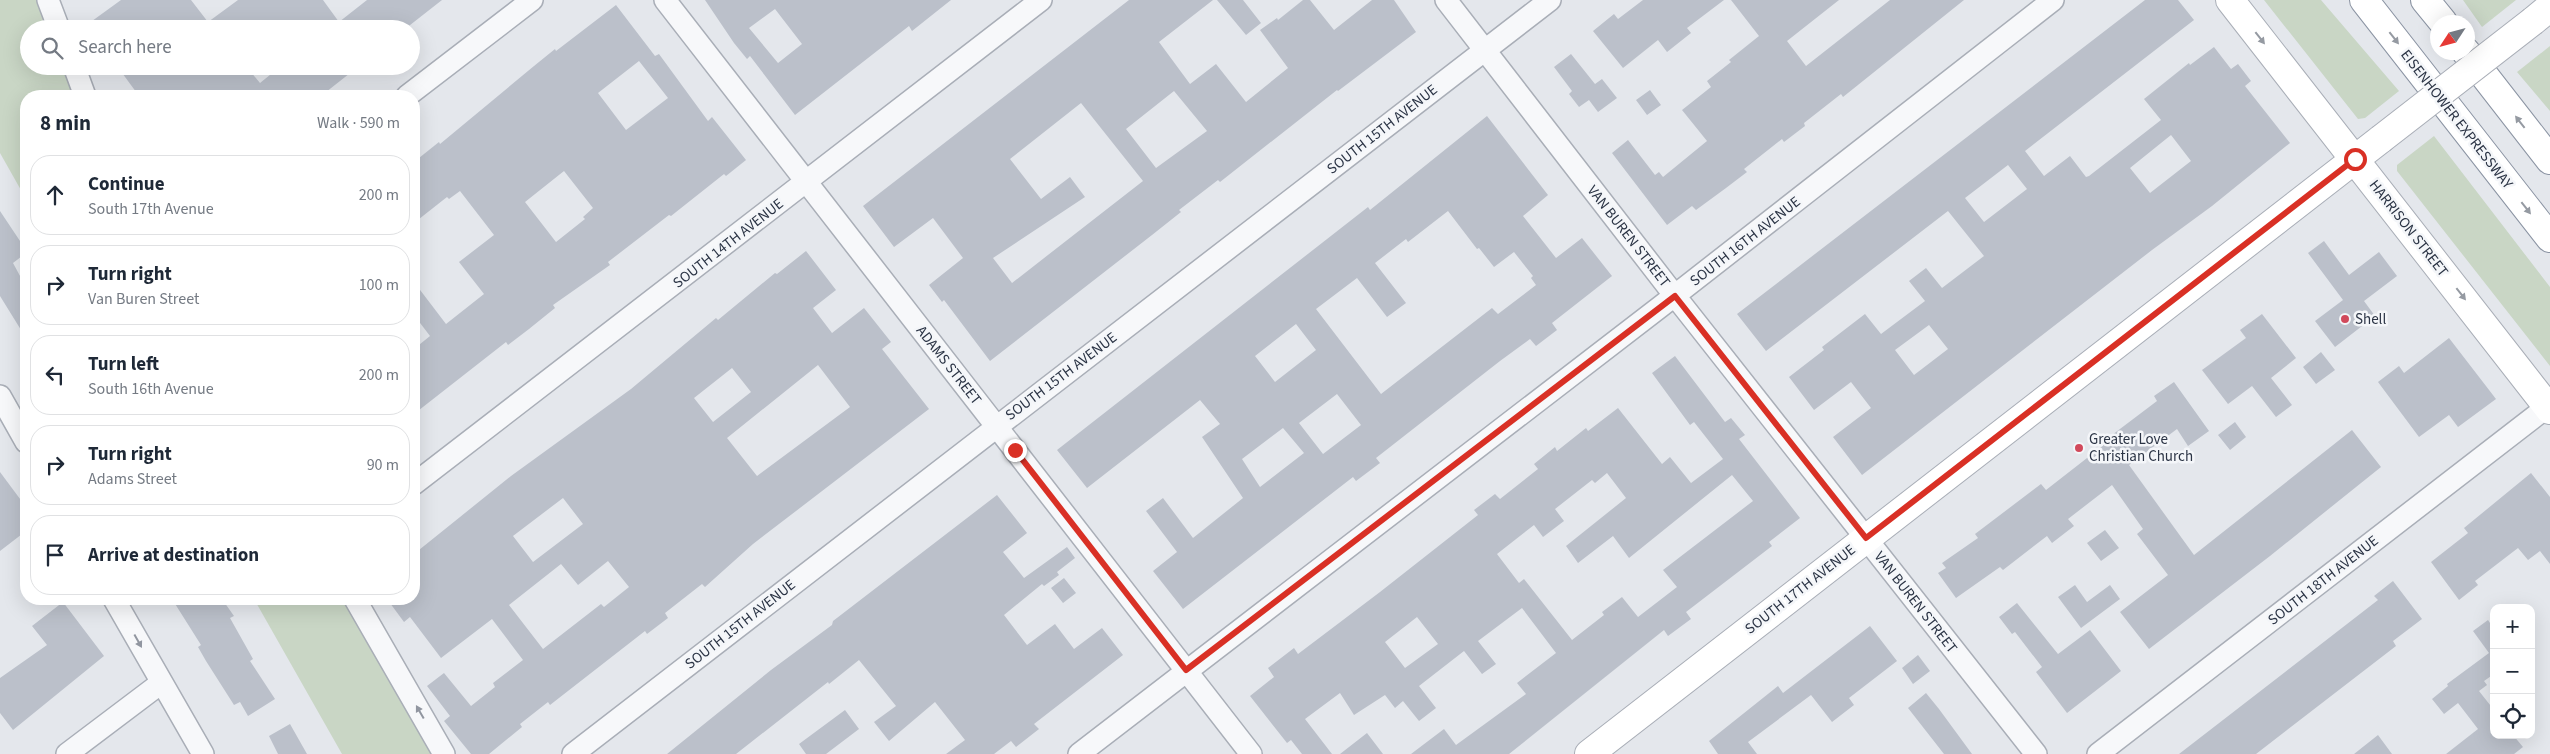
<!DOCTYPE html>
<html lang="en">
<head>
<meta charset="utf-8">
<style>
	:root { --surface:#fff; --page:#f6f6f7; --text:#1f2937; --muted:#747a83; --line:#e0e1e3 }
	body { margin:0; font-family:"Source Sans 3",sans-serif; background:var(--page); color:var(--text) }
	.controls { position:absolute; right:15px; bottom:15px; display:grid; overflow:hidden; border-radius:10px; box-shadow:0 5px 20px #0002 }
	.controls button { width:45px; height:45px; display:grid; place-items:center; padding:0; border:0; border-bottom:1px solid var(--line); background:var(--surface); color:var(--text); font:25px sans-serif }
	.compass { position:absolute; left:2430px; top:15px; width:45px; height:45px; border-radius:50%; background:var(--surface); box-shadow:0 5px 20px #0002; rotate:234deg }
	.stop { position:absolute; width:15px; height:15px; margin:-11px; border:4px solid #d93025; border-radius:50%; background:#fff }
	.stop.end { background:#d93025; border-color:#fff; box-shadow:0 1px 5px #0008 }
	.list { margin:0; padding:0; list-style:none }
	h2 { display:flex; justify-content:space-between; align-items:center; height:65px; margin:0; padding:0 20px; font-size:21px }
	h2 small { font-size:16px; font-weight:400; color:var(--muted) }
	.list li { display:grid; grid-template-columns:32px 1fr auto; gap:15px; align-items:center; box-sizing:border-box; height:80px; margin:0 10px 10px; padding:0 10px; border:1px solid var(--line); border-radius:20px }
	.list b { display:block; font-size:19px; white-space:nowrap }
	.list p { margin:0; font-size:16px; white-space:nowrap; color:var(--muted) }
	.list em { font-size:16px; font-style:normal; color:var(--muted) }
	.icon { flex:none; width:28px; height:28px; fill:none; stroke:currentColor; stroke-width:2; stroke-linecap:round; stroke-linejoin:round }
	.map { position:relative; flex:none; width:2550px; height:754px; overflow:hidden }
	.search { position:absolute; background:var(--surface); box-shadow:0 5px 20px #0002; left:20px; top:20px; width:400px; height:55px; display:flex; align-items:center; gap:12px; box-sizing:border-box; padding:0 18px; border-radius:28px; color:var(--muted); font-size:19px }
	.panel { position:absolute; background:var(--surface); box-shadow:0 5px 20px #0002; left:20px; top:90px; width:400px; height:515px; border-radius:20px }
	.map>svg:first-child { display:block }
	.green { fill:#c9d6c5 }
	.building { fill:#bbc0ca; fill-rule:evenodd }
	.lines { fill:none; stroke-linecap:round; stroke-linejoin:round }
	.street-casing { stroke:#a9aeb7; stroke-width:24 }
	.secondary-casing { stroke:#a9aeb7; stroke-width:30 }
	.highway-casing { stroke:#8b94a3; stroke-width:30 }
	.street { stroke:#f7f8fa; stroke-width:21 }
	.secondary { stroke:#fff; stroke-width:28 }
	.highway { stroke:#fff; stroke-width:28 }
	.secondary-bridge-casing { stroke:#a9aeb7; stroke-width:30; stroke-linecap:butt }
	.secondary-bridge { stroke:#fff; stroke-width:28 }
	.oneway { fill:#959aa2 }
	.oneway2 { fill:#9196a0 }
	.route { stroke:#d93025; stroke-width:6 }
	.poi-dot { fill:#d1495b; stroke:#f4f6f9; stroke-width:2 }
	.labels { text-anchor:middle; stroke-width:5; stroke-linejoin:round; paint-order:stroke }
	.street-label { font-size:15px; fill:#2b3445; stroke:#f4f6f9 }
	.poi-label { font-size:15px; fill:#2b3445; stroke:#f4f6f9; text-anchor:start }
</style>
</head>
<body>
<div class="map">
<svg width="2550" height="754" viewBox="0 0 2550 754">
	<rect width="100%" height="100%" fill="#e4e7ec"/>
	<!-- green -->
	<path class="green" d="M0,0H38L49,29H29V66H63L75,96H26V199L0,153Z
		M2264,0H2321L2399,91L2365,118L2358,119Z
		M2463,0H2516L2482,27Z
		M2550,46V111L2517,72Z
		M2434,136L2550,287V366L2397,171V165Z
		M254,599H344L432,754H342Z"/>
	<!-- building -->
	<path class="building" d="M121,0H191L208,22L238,0H323L339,22L367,0H442L405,29H81Z
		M705,0H951L912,31L909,26L795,115L750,56L747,59L734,43ZM775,9L802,44L778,63L749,28Z
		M1129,0H1213L1159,42L1190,84L1216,64L1246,102L1288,68L1260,30L1277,18L1278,20L1303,0H1310L1334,30L1372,0H1394L1416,32L1338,91L1337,90L1220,182L1218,180L1179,210L1181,212L1152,235L990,361L944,300L942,302L929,285L963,258L933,218L894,247L863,206ZM1174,91L1207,131L1156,168L1126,129ZM1081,103L1143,181L1012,283L993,258L1085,197L1070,177L1041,199L1010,159Z
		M1217,0H1243L1261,23L1246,35Z
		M1643,0H1724L1687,28L1691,33L1667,52L1658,40L1623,68L1593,31L1614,14L1618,19Z
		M1731,0H1839L1787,41L1806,66L1890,0H1964L1843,97L1841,94L1804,123L1805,126L1784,142L1782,139L1744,169L1747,172L1726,188L1696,210L1692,206L1667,225L1612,153L1628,140L1655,175L1659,172L1663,177L1707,141L1682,110L1711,87L1707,81L1731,62L1729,60L1759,36Z
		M2145,0H2178L2194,20L2025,151L2044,176L2070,156L2086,177L2089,176L2161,120L2144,99L2189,63L2190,65L2214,47L2231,69L2238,64L2251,81L2245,86L2290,143L2212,206L2152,250L1862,475L1833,437L1871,408L1851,382L1814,410L1789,377L1824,350L1822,347L1865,314L1881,334L1925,301L1909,281L1926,268L1942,288L1984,256L1948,211L1766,351L1737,314ZM2171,135L2191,161L2150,193L2130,168ZM2008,165L2027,189L1984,222L1965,198ZM1929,325L1948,349L1914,375L1895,350Z
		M616,5L655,56L659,54L708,121L712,117L746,160L726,176L724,174L671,216L669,215L608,262L610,265L553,305L555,308L529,329L508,345L506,342L414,414V349L430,336L414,315V282L446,324L484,294L459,262L494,235L460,191L449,199L447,197L414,223V162L439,142L440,144L534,66L555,49L556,51ZM639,61L668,98L626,130L598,93ZM564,171L593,208L583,217L585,219L556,242L525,202Z
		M1571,54L1595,84L1602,79L1617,98L1598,112L1589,100L1579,107L1569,94L1572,91L1554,67Z
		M117,66H246L260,83L281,66H359L321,96H139Z
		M1650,90L1661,105L1647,115L1636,100Z
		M1487,116L1548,195L1523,216L1556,258L1582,238L1612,276L1552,323L1557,330L1536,346L1530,339L1500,361L1376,458L1380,463L1356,481L1353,477L1183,609L1153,571L1177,552L1146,511L1163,498L1193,538L1243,498L1202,437L1220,424L1200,400L1087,488L1057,450L1368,207L1370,210ZM1448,211L1477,249L1479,248L1494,267L1514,252L1533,276L1531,278L1536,285L1498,314L1492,308L1381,394L1316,309L1357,278L1387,317L1406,303L1375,263L1406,239L1408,242ZM1296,324L1316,350L1275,382L1255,356ZM1337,394L1361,425L1323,454L1299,423ZM1283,428L1304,453L1260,487L1242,459Z
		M0,211L26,250V253L13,263L26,287V338L0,296Z
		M2324,241L2349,275L2379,252L2397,276L2364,301L2375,316L2335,347L2315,321L2343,300L2308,253Z
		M806,251L836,290L813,308L832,333L864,308L891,342L882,349L929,409L753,544L705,587L702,584L665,613L668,618L647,634L645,631L550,705L548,702L520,724L522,727L489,754H471L444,721L450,716L427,686L444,673L471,706L495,687L493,683L523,660L492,619L441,658L410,617L404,622L387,599H414V554L511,476L631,389L716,318L718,320L775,273L777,274ZM818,365L850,407L757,476L727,438ZM732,368L751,392L713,422L694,398ZM563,498L583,524L533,562L513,536ZM608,561L629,587L604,607L601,604L543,649L509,605L561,564L578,585Z
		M2262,314L2296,358L2271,378L2292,405L2276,417L2252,386L2228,404L2202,370L2246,338L2240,330Z
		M2449,338L2496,399L2458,427L2449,415L2419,437L2378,382L2399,366L2404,373Z
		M2321,352L2335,370L2316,384L2303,367Z
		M1675,356L1725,422L1731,418L1745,435L1739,439L1800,518L1769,542L1772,546L1686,612L1691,619L1668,636L1664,630L1509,754H1411L1444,729L1456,745L1526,694L1517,683L1556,653L1522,608L1478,641L1496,664L1482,674L1464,651L1419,686L1436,708L1419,721L1403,701L1395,708L1385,695L1354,715L1340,693L1305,719L1332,754H1302L1291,740L1287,743L1250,696L1274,677L1268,668L1294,648L1298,654L1380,592L1478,515L1474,510L1495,494L1500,499L1538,469L1534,464L1555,447L1557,451L1586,428L1588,431L1618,408L1662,464L1670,457L1691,483L1723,459L1694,422L1690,425L1652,373ZM1607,473L1626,498L1566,546L1578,563L1613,536L1629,558L1732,475L1753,501L1663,570L1677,587L1638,617L1622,597L1602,612L1604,615L1572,640L1524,579L1519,583L1497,554L1534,525L1543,537L1564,521L1555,509L1592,480L1595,483ZM1417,617L1438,644L1405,668L1385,642Z
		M2174,382L2209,431L2188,446L2177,429L2129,465L2194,555L2352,430L2381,467L2270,556L2149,649L2120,612L2168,575L2137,534L2143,529L2112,485L2068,519L2074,526L2052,543L2047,536L2003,570L2000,567L1956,598L1938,573L1946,568L1942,563L1978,538L1975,534L2041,484L2046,490L2114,437L2112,435L2157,401L2154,396Z
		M2235,422L2246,437L2230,450L2218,435Z
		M0,472L26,507V531L0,551Z
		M2531,473L2550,497V564L2540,551L2528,560L2518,548L2475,581L2478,585L2459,600L2431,562L2468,533L2464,528Z
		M997,495L1027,533L1003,552L1024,578L1067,547L1075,558L1057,572L1059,575L1044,586L1042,584L1004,615L1027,645L1055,624L1074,649L1102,628L1123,655L1034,724L1039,729L1016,747L1011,741L994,754H946L965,740L935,702L889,741L874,722L896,706L859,660L829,684L828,682L736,754H667L771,670L832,625L833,621Z
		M2105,530L2119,548L2101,561L2087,543Z
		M1064,578L1076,593L1063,603L1051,588Z
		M2393,581L2422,619L2393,641L2396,646L2256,754H2179L2378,600L2374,596Z
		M2075,585L2087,602L2110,585L2120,599L2081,628L2058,597Z
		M172,599H222L234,616L230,618L253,659L250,661L275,699L248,716L240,702L234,705L206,661L198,647L201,645Z
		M63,602L104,656L13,730L0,713V678L47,645L32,626Z
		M2017,603L2058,654L2090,630L2121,671L2067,713L2036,672L2042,667L2015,632L2012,634L1999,617Z
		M2488,620L2494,629V674L2484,681L2487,685L2479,691L2494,710V735H2513L2523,747L2514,754H2446L2478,729L2458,703L2444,714L2432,699L2448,686L2447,684L2489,653L2473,631Z
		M1870,626L1897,661L1849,698L1854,705L1832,722L1811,695L1748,742L1757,754H1718L1709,741L1778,686L1783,693Z
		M1918,655L1930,671L1913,684L1902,668Z
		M1926,693L1939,709L1972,754H1944L1908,708Z
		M845,710L859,729L826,754H806L799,744Z
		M290,724L307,754H278L269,736Z
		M1367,733L1383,754H1340Z
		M2378,735L2392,754H2354Z"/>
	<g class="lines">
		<!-- street casing -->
		<g class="street-casing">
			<path id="street" d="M48,0L59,29
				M665,0L1251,754
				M1446,0L1675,296L2036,754
				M74,66L85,96
				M407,96L532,0
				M0,396L26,442
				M414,484L1041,0
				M114,599L203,754
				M355,599L444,754
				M67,754L161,683
				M573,754L1550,0
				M1079,754L1660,307L2053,0
				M2098,754L2547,407"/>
		</g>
		<!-- secondary casing -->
		<g class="secondary-casing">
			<path id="secondary" d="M2230,0L2550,410
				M2533,21L2550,7
				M1589,754L2381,139"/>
		</g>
		<!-- highway casing -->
		<g class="highway-casing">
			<path id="highway" d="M2364,0L2550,238
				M2425,0L2443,22
				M2466,52L2550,160"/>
		</g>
		<!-- street -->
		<use href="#street" class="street"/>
		<!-- secondary -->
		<use href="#secondary" class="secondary"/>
		<!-- highway -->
		<use href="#highway" class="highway"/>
		<!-- secondary-bridge casing -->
		<g class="secondary-bridge-casing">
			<path id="secondary-bridge" d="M2381,139L2533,21"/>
		</g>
		<!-- secondary-bridge -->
		<use href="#secondary-bridge" class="secondary-bridge"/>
	</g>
	<!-- one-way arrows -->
	<defs><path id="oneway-solid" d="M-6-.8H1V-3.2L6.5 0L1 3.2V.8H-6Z" transform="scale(1.25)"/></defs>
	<g class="oneway">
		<use href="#oneway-solid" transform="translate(2260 38) rotate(52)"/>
		<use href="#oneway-solid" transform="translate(2394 38) rotate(52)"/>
		<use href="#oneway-solid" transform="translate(2520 122) rotate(-128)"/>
		<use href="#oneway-solid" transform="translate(2526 208) rotate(52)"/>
		<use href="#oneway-solid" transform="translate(2461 294) rotate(52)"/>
	</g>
	<g class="oneway2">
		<use href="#oneway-solid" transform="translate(138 641) rotate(61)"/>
		<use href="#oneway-solid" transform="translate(420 712) rotate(-120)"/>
	</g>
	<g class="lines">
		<!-- route -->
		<path class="route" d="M1015,450L1186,670L1675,296L1866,538L2355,159"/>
	</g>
	<!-- markers -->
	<g class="poi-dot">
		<circle cx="2345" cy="319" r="5"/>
		<circle cx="2079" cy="448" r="5"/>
	</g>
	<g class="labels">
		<!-- street labels -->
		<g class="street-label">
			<text transform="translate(2457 119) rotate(52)" y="5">EISENHOWER EXPRESSWAY</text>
			<text transform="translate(1382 129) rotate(-38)" y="5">SOUTH 15TH AVENUE</text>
			<text transform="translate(2409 228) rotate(52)" y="5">HARRISON STREET</text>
			<text transform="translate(1629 236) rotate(52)" y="5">VAN BUREN STREET</text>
			<text transform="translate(1745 241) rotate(-38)" y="5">SOUTH 16TH AVENUE</text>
			<text transform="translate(728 243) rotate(-38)" y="5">SOUTH 14TH AVENUE</text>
			<text transform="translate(949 365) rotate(52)" y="5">ADAMS STREET</text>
			<text transform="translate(1061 376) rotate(-37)" y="5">SOUTH 15TH AVENUE</text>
			<text transform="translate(2323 580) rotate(-38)" y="5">SOUTH 18TH AVENUE</text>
			<text transform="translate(1800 589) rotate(-38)" y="5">SOUTH 17TH AVENUE</text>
			<text transform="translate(1916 602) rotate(52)" y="5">VAN BUREN STREET</text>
			<text transform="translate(740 624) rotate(-38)" y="5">SOUTH 15TH AVENUE</text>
		</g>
		<!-- poi labels -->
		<g class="poi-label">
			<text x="2355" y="324">Shell</text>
			<text x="2089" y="444">Greater Love<tspan x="2089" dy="17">Christian Church</tspan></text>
		</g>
	</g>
</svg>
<div class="controls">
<button>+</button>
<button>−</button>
<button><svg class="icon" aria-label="locate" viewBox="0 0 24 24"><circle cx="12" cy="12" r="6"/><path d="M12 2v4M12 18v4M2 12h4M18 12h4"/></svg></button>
</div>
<svg class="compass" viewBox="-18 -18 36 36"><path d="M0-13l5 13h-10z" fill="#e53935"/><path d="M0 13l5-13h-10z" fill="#747a83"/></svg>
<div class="stop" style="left:2355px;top:159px"></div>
<div class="stop end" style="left:1015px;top:450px"></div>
<div class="search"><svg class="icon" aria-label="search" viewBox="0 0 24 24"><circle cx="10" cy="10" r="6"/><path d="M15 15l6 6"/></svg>Search here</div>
<section class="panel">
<h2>8 min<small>Walk · 590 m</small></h2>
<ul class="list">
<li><svg class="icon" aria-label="ahead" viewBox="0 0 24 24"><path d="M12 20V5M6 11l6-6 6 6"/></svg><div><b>Continue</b><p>South 17th Avenue</p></div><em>200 m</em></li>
<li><svg class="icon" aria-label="right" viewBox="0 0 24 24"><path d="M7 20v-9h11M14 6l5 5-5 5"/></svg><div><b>Turn right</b><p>Van Buren Street</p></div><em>100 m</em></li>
<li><svg class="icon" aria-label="left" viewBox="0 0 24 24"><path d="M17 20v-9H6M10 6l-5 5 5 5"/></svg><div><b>Turn left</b><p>South 16th Avenue</p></div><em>200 m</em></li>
<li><svg class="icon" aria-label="right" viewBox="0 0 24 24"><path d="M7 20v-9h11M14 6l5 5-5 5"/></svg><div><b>Turn right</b><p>Adams Street</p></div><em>90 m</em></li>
<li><svg class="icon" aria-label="arrive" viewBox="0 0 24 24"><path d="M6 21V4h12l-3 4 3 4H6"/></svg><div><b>Arrive at destination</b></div></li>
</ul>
</section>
</div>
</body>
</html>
